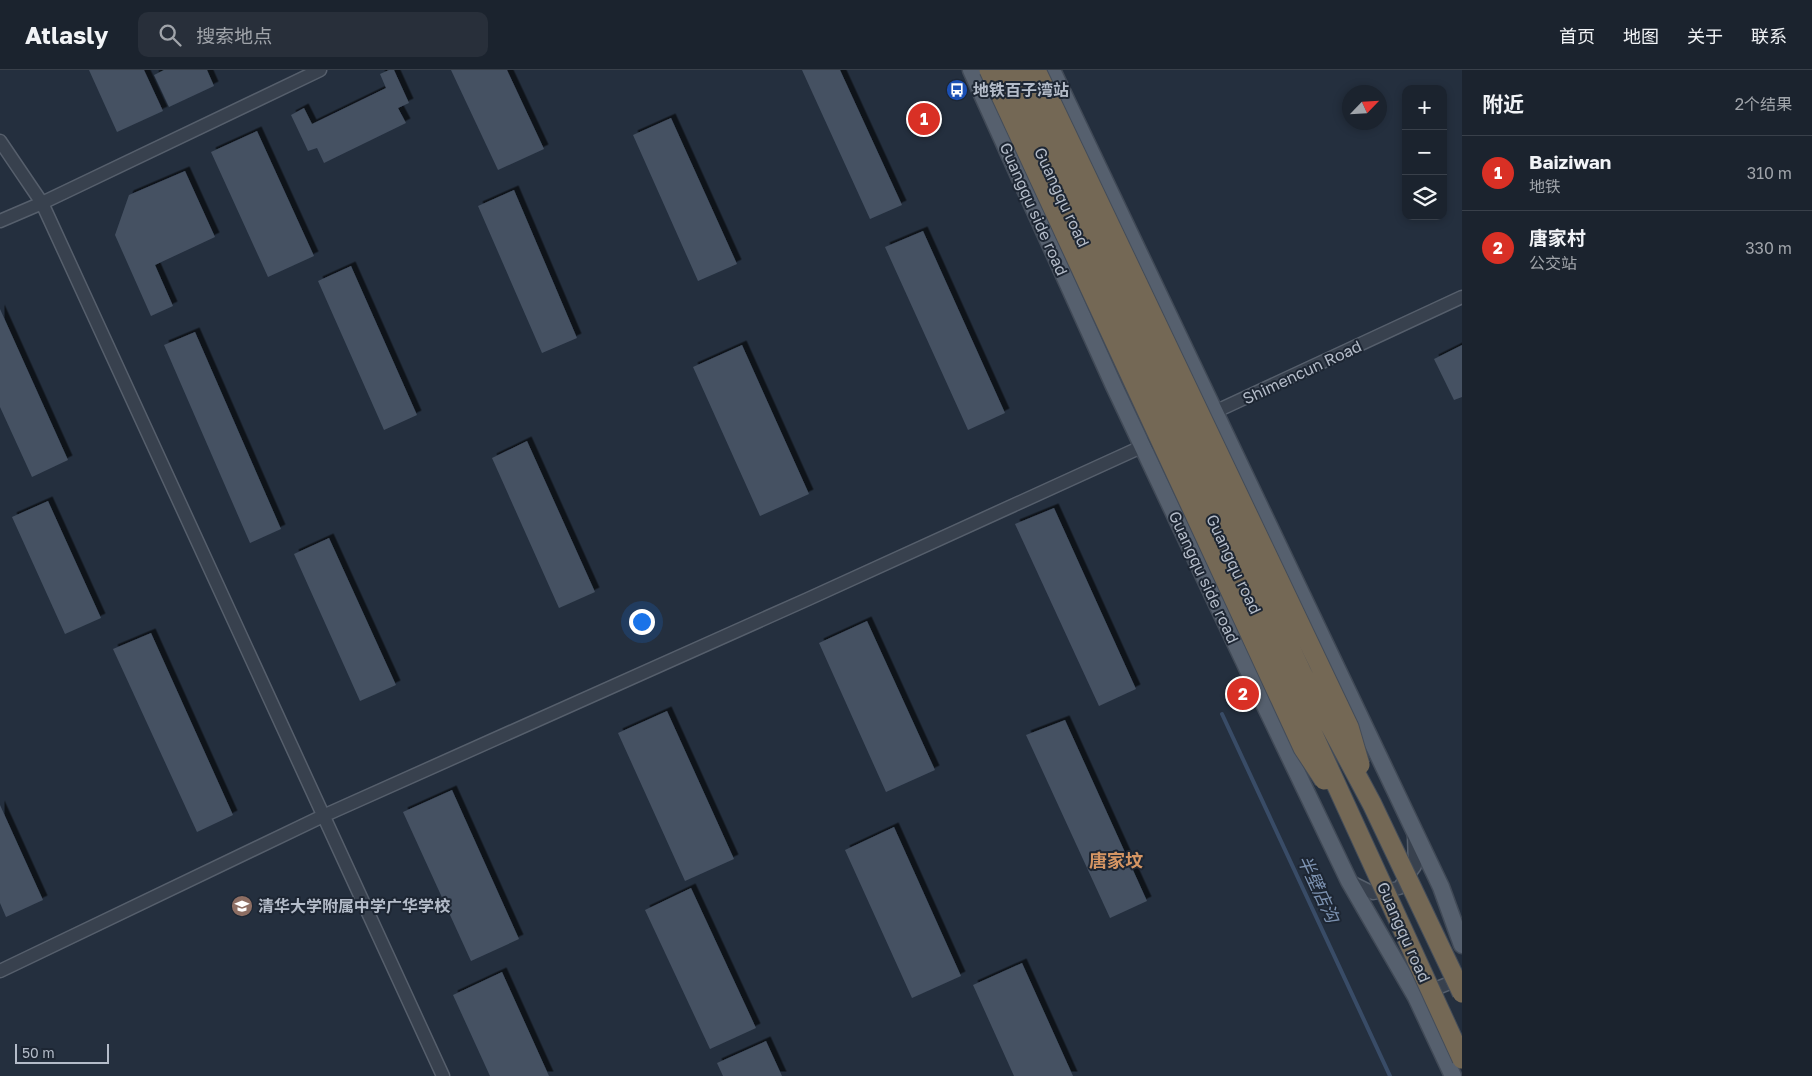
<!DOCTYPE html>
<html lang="zh">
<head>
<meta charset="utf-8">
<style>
	:root { --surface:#1b232e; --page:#282f3a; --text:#f1f3f6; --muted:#a0a4aa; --line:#39404a; --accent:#d93025 }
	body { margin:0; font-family:"Golos Text","Noto Sans SC",sans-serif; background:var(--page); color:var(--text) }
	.controls { position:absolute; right:15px; top:15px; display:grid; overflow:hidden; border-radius:10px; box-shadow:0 2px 8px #0003 }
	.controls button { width:45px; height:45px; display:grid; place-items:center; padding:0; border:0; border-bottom:1px solid var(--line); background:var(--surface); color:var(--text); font:25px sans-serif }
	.compass { position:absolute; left:1342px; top:15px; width:45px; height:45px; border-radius:50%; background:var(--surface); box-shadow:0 2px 8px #0003; rotate:65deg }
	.scale { position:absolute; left:15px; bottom:12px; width:94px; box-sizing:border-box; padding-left:5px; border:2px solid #b4bcc9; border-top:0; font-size:14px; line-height:18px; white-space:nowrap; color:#b4bcc9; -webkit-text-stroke:4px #1d2633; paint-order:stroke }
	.you { position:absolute; left:641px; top:551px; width:18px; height:18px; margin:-12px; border:4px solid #fff; border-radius:50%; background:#1a73e8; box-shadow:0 0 0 8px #1a73e833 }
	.badge { display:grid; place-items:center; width:32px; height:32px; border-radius:50%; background:var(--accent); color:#fff; font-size:16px; font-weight:700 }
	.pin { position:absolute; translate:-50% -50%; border:2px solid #fff; box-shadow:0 1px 5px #0006 }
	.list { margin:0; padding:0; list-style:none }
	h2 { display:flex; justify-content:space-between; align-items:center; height:65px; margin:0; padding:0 20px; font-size:21px }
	h2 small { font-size:16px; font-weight:400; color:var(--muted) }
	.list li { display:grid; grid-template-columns:32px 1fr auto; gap:15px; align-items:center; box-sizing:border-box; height:75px; padding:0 20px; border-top:1px solid var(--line) }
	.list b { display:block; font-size:19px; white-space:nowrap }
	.list p { margin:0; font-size:16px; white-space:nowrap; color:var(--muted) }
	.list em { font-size:16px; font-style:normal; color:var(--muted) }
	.icon { flex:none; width:28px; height:28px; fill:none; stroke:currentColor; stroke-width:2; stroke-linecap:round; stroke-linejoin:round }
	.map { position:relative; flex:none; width:1462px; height:1006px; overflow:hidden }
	header { display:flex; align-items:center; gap:30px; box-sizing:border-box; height:70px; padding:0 25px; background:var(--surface); border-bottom:1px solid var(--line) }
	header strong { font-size:24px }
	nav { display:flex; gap:28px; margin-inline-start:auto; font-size:18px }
	.search { width:350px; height:45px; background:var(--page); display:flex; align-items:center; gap:12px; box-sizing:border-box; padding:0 18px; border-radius:10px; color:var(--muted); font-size:19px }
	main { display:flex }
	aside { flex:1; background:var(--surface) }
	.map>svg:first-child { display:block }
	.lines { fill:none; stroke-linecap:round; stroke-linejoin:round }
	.stream { stroke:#394c67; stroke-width:4 }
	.building { fill:#455162; filter:url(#shadow) }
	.minor-casing { stroke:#565f6c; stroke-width:15 }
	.major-casing { stroke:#414a57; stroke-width:19 }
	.minor { stroke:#38414e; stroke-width:12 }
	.major { stroke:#56606e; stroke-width:16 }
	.highway-bridge-casing { stroke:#434c59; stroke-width:21; stroke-linecap:butt }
	.highway-bridge { stroke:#746855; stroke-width:19 }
	.labels { text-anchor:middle; stroke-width:4; stroke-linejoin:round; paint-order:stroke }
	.poi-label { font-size:16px; font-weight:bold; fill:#b4bcc9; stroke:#1d2633; text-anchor:start }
	.street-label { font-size:16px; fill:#b4bcc9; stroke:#1d2633 }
	.neighbourhood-label { font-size:18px; font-weight:bold; fill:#d59563; stroke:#1d2633 }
	.water-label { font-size:18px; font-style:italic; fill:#7c92b1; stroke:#1d2633 }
</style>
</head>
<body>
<header>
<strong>Atlasly</strong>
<div class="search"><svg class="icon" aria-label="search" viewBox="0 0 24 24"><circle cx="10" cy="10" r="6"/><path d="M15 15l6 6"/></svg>搜索地点</div>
<nav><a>首页</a><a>地图</a><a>关于</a><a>联系</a></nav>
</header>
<main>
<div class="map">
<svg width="1462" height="1006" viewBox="0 0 1462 1006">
	<defs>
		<filter id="shadow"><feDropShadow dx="4.5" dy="-4.5" stdDeviation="0" flood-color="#0009"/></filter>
	</defs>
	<rect width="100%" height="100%" fill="#242f3e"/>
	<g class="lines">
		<!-- stream -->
		<path class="stream" d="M1222,644L1390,1006"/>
	</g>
	<!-- building -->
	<path class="building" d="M89,0H144L163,41L117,62Z
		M164,0H207L214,16L169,37L154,5Z
		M389,0H394L409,33L398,38L406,53L324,93L317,78L308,81L291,45L304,38L312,54L386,18L380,4Z
		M451,0H507L544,79L498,100Z
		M802,0H840L902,135L870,149Z
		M671,48L737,194L698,211L633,65Z
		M257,61L314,186L268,207L211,82Z
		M185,101L215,167L155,195L173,236L151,246L115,165L129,125Z
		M514,120L577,268L542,283L478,136Z
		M923,161L1005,343L968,360L885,177Z
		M351,196L417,345L384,360L318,211Z
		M0,239L68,390L32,407L0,337Z
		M195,262L281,459L250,473L164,275Z
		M742,275L809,424L760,446L693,297Z
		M1462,275V327L1454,330L1434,289Z
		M527,371L595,522L559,538L492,388Z
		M48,431L101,548L65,564L12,447Z
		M1054,438L1136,619L1099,636L1015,454Z
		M329,468L396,615L360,631L294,484Z
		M867,551L935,700L886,722L819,573Z
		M151,563L233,745L197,762L113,579Z
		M667,641L734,789L685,811L618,663Z
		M1065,650L1147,831L1110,848L1026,665Z
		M452,720L519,869L471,891L403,742Z
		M0,735L43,830L6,847L0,833Z
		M894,757L961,906L912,928L845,780Z
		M691,818L756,958L710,979L645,840Z
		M1022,893L1073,1006H1014L973,915Z
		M502,902L549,1006H490L453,925Z
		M766,971L782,1006H723L717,993Z"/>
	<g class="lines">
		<!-- minor casing -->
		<g class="minor-casing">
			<path id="minor" d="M0,71L42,133L443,1006
				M0,151L42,133L320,0
				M1208,345L1462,227
				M1349,811L1373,823L1399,818L1415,796L1414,765
				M0,901L323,746L808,529L1150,373
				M1425,923L1462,908"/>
		</g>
		<!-- major casing -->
		<g class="major-casing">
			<path id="major" d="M971,0L1114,316L1256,617L1349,811L1416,927L1453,1006
				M1052,0L1441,817L1462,875"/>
		</g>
		<!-- minor -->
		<use href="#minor" class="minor"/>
		<!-- major -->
		<use href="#major" class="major"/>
		<!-- highway-bridge casing -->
		<g class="highway-bridge-casing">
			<path id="highway-bridge" d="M989,0L1303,678L1324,710
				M1003,0L1242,509L1462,989
				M1021,0L1302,603L1372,734L1462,923
				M1036,0L1349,657L1360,695"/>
		</g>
		<!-- highway-bridge -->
		<use href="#highway-bridge" class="highway-bridge"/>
	</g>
	<!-- icons -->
	<defs>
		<g id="bus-disc" transform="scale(1.125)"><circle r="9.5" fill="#1a4fb4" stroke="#1d2633"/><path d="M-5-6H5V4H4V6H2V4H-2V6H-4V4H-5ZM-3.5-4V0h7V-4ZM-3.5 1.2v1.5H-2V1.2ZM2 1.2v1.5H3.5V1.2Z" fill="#fff"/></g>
		<g id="school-disc" transform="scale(1.125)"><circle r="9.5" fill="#8d6e63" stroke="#1d2633"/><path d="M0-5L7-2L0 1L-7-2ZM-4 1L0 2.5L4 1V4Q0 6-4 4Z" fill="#fff"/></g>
	</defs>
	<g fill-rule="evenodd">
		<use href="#bus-disc" x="957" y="20"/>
		<use href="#school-disc" x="242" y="836"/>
	</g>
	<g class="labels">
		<!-- poi labels -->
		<g class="poi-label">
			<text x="973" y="26">地铁百子湾站</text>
			<text x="258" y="842">清华大学附属中学广华学校</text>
		</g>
		<!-- street labels -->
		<g class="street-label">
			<text transform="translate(1062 127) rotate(65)" y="6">Guangqu road</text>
			<text transform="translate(1034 139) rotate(66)" y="6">Guangqu side road</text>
			<text transform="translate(1302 302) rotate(-25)" y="6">Shimencun Road</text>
			<text transform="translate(1234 494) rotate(65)" y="6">Guangqu road</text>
			<text transform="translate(1204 507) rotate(65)" y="6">Guangqu side road</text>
			<text transform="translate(1404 862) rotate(66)" y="6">Guangqu road</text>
		</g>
		<!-- neighbourhood labels -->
		<g class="neighbourhood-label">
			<text x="1116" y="797">唐家坟</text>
		</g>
		<!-- water labels -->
		<g class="water-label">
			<text transform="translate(1318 819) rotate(65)" y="6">半壁店沟</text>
		</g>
	</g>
</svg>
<div class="controls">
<button>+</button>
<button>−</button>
<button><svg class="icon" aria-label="layers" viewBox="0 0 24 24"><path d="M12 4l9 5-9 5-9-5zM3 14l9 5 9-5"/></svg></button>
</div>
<svg class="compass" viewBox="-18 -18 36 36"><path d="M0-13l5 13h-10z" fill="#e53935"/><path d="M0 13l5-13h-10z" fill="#a0a4aa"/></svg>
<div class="scale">50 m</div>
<div class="you"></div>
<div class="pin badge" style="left:924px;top:49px">1</div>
<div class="pin badge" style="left:1243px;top:624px">2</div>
</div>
<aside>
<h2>附近<small>2个结果</small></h2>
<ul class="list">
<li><span class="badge">1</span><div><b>Baiziwan</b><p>地铁</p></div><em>310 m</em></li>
<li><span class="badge">2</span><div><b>唐家村</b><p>公交站</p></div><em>330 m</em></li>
</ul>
</aside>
</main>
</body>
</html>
